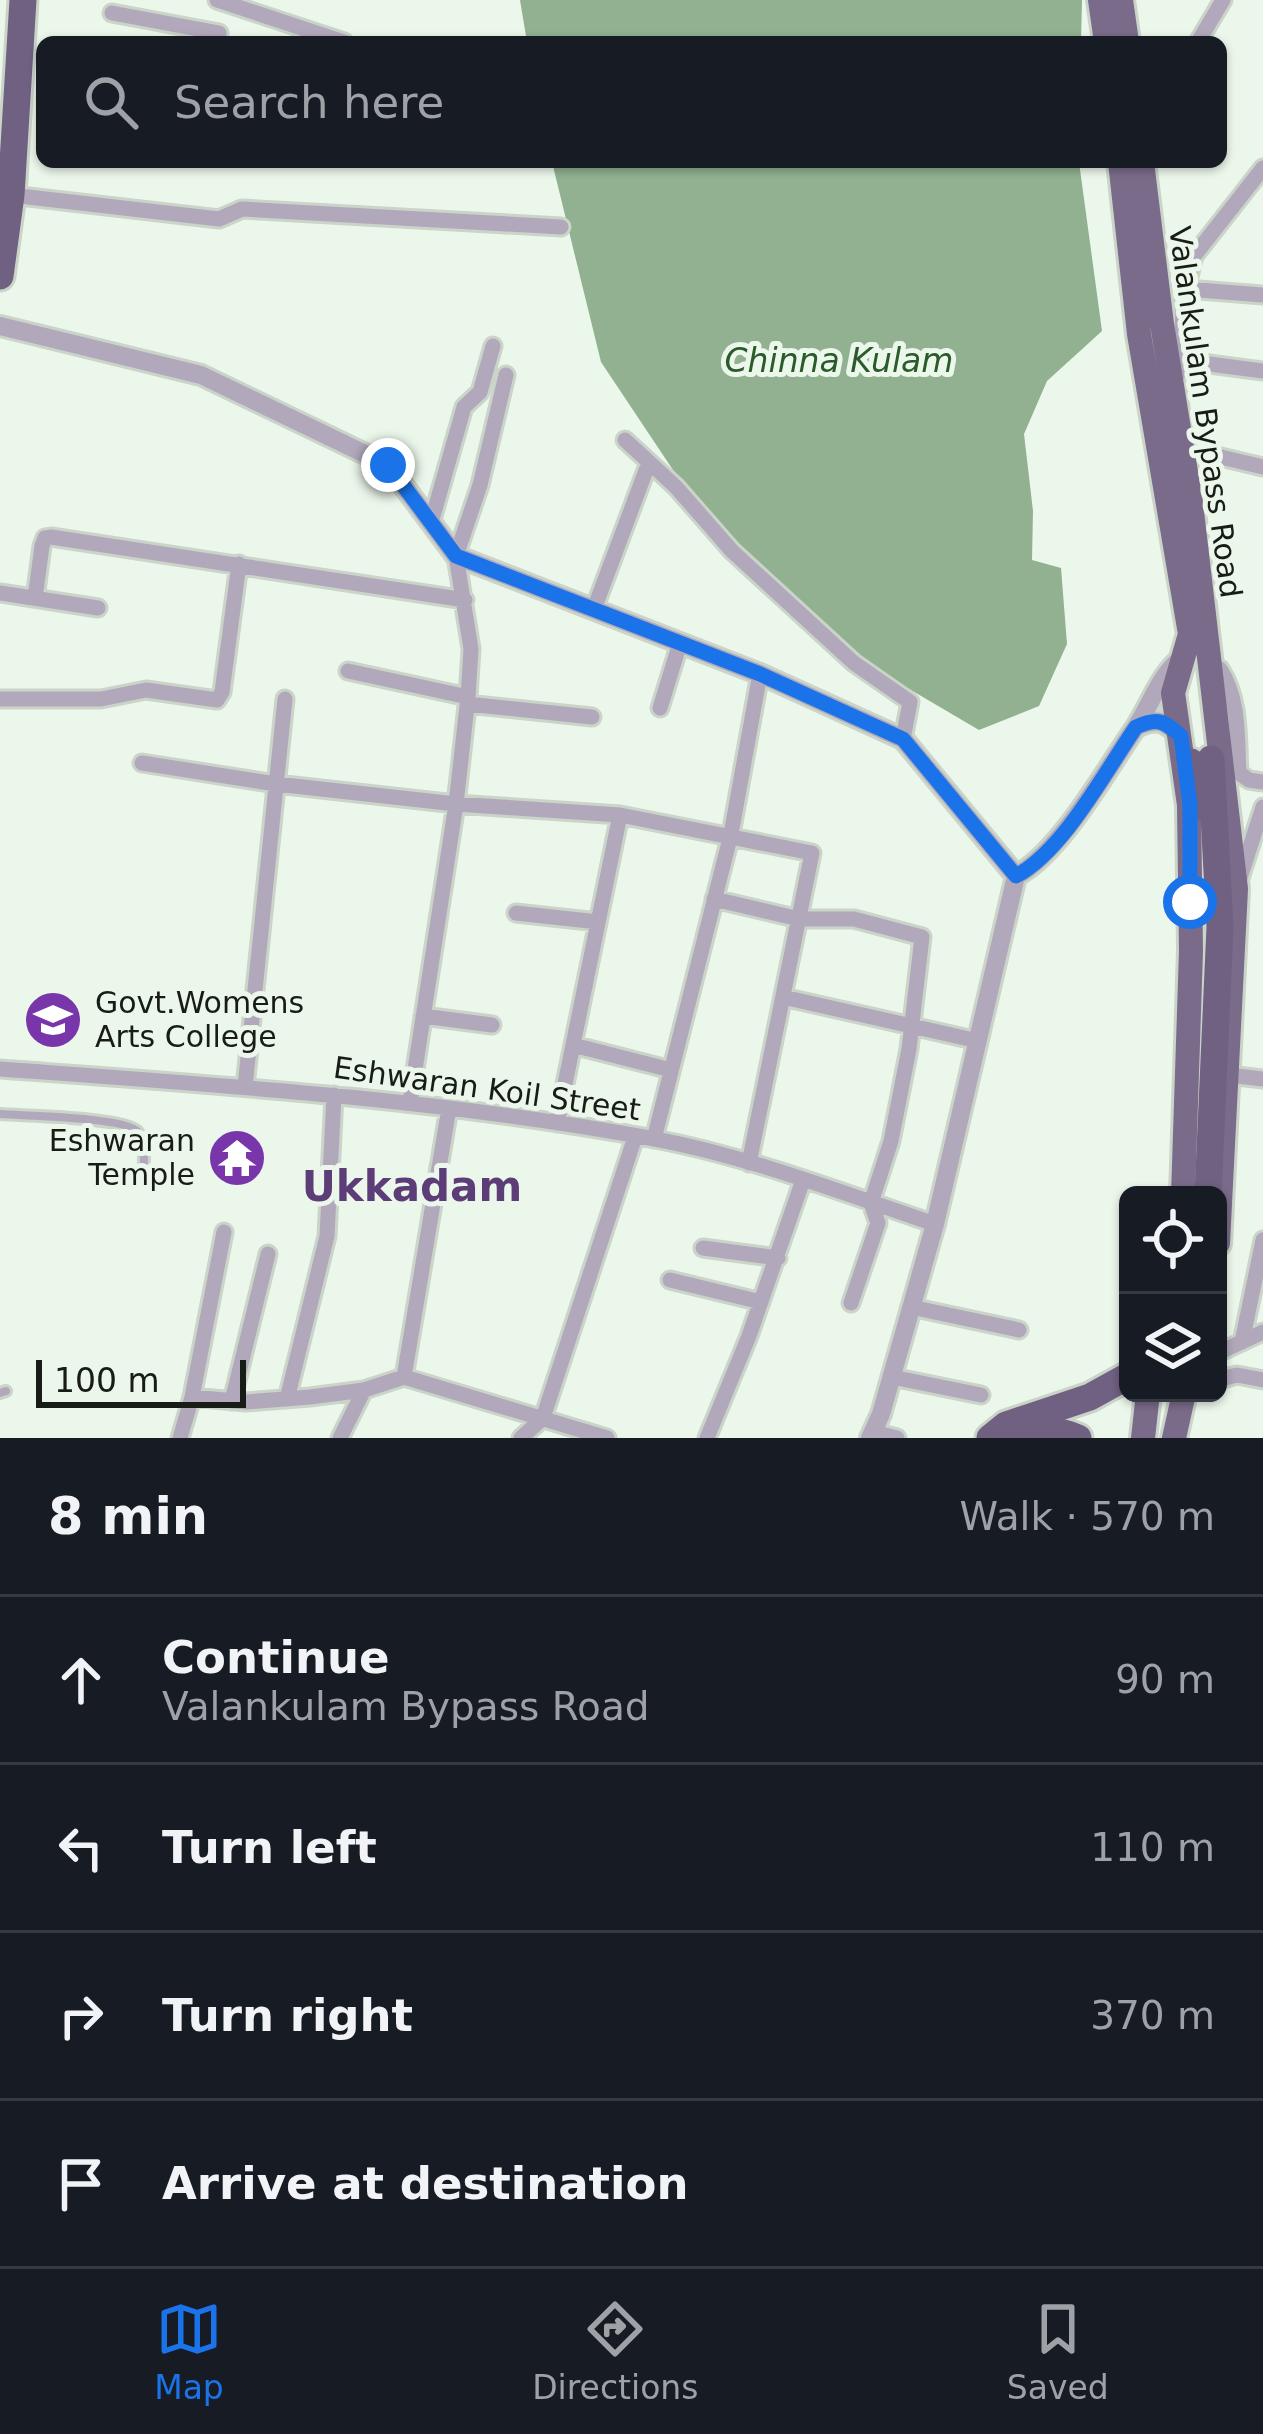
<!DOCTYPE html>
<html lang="en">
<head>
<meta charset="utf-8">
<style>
	:root { --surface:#171b24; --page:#242831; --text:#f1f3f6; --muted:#9ea1a6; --line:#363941; --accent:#1a73e8 }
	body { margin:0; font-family:"DejaVu Sans",sans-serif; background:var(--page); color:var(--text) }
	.controls { position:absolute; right:36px; bottom:36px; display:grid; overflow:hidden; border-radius:18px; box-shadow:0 3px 9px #0004 }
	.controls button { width:108px; height:108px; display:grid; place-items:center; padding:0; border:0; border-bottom:3px solid var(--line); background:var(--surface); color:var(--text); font:60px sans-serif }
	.scale { position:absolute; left:36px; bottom:30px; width:210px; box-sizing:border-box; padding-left:12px; border:6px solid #181c17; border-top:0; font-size:33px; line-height:42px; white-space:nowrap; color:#181c17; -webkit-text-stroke:9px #ecf7eb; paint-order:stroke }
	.stop { position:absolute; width:36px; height:36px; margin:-27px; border:9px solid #1a73e8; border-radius:50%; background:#fff }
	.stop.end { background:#1a73e8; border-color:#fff; box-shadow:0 3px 12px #0008 }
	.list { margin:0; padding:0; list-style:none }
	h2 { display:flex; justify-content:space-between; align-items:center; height:156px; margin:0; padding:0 48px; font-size:51px }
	h2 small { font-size:39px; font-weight:400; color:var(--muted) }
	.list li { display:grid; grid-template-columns:78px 1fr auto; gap:36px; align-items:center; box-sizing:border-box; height:168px; padding:0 48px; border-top:3px solid var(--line) }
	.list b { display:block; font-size:45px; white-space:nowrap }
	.list p { margin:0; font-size:39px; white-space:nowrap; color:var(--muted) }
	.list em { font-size:39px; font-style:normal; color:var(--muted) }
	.icon { flex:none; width:66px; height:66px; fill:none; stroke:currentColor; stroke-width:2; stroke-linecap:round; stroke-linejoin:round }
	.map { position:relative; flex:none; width:1263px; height:1438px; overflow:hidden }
	.search { position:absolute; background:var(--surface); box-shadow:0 3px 9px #0004; left:36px; right:36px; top:36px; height:132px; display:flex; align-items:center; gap:30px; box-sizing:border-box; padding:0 42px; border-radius:18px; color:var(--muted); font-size:45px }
	.sheet { height:828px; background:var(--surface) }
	nav { display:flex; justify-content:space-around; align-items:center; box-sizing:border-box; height:168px; border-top:3px solid var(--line); background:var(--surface); font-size:33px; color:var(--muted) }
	nav a { display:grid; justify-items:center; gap:6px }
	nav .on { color:var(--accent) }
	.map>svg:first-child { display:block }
	.water { fill:#91b190 }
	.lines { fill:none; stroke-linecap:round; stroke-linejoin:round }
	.service-casing { stroke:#cad4c9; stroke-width:14 }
	.minor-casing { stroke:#cad4c9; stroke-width:21 }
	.tertiary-casing { stroke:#cad4c9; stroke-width:24 }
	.primary-casing { stroke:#cad4c9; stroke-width:30 }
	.trunk-casing { stroke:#cad4c9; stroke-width:33 }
	.service { stroke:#b1a9bb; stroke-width:8 }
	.minor { stroke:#b1a9bb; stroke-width:15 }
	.tertiary { stroke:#b1a9bb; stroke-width:18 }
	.primary { stroke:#7a6b8a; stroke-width:24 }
	.trunk { stroke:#706082; stroke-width:27 }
	.route { stroke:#1a73e8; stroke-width:15 }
	.labels { text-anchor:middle; stroke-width:10; stroke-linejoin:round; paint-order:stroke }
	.street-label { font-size:30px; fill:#181c17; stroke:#ecf7eb }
	.poi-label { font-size:30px; fill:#181c17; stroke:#ecf7eb; text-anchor:start }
	.water-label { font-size:33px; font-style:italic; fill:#2b5a2b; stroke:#ecf7eb }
	.district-label { font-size:42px; font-weight:bold; fill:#5d3d78; stroke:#ecf7eb }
</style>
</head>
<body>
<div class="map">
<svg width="1263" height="1438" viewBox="0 0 1263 1438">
	<rect width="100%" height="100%" fill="#ecf7eb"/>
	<!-- water -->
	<path class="water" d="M520,0H1082L1081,42H527Z
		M552,162H1079L1102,331L1047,381L1024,434L1033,511L1032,560L1061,568L1067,644L1039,706L979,730L899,683L791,605L689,494L601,362Z"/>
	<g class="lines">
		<!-- service casing -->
		<g class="service-casing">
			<path id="service" d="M0,1114C24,1116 123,1117 137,1131C148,1141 143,1166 143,1179
				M0,1393L6,1391"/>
		</g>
		<!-- minor casing -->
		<g class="minor-casing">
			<path id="minor" d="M217,0L344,42
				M112,13L219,33
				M1198,42L1223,0
				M11,195L219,219L242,209L561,227
				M1186,289L1263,295
				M1179,360L1263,371
				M1179,373L1184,297L1194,256L1263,168
				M625,440L676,487L732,551L854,663L910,702L903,739
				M1178,455L1208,454L1263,467
				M431,523L464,407L480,392L493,346
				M0,593L98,608
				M35,598L42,546L45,538L51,537L465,600
				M594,609L648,465
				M1210,668L1220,669C1240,699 1237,739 1239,773L1249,780L1263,782
				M348,671L468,697
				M0,699H101L146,690L217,700L222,692L239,564
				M467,704L592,717
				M660,708L680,643
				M142,763L276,784L456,804L620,815L812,853L749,1163
				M1240,878L1263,807
				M714,899L799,919H854L922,937L909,1049L891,1141L871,1203L878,1223L851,1303
				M516,913L598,922
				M783,997L978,1041
				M423,1016L492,1025
				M573,1045L671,1070
				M0,1069C219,1085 438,1099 655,1139C750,1157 843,1193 935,1224
				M1229,1075L1263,1079
				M245,1087L285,699
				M410,1102L456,804L468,697L471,649L456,556L480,485L506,375
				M557,1123L620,815
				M654,1139L731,834L760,674
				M703,1248L778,1258
				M670,1280L761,1302
				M911,1307L1019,1330
				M1242,1342L1263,1240
				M1218,1353L1263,1332
				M404,1377L449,1108
				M892,1377L981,1395
				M1218,1380L1237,1375L1263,1380
				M192,1397L246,1402L310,1397L364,1390L404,1377L607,1438
				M287,1399L327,1236L334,1095
				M232,1401L268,1254
				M873,1432L897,1438
				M180,1438L192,1397L224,1232
				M340,1438L364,1390
				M521,1438L543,1418L635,1137
				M707,1438L749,1336L803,1180"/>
		</g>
		<!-- tertiary casing -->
		<g class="tertiary-casing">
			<path id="tertiary" d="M0,326L201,375L388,465L456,556L760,674L903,739L1016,876L935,1224L881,1414L870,1438
				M1136,727C1151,704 1161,673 1182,658
				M1016,876C1061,852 1106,770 1136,727C1158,717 1164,721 1181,736"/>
		</g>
		<!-- primary casing -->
		<g class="primary-casing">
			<path id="primary" d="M1100,0L1106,42
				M1121,0L1127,42
				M1120,162L1139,334L1190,634L1173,693L1189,805L1191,951L1183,1195
				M1142,162L1162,324L1191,503L1236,889L1218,1243
				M1143,1438L1148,1393
				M1174,1438L1184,1393"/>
		</g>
		<!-- trunk casing -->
		<g class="trunk-casing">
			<path id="trunk" d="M0,276L11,195L23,0
				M1191,762L1199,807
				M1208,1195L1220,927L1211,759
				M990,1438L1006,1425L1090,1397L1128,1376
				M1019,1438C1038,1429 1059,1429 1078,1438"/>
		</g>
		<!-- service -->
		<use href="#service" class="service"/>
		<!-- minor -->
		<use href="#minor" class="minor"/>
		<!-- tertiary -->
		<use href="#tertiary" class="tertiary"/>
		<!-- primary -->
		<use href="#primary" class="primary"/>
		<!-- trunk -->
		<use href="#trunk" class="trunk"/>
	</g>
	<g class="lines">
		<!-- route -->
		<path class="route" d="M388,465L456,556L760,674L903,739L1016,876C1064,850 1105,772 1136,727C1158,717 1164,721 1181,736L1190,805V902"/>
	</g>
	<!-- icons -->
	<defs>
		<g id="university-disc" transform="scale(3)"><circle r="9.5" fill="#7936aa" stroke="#ecf7eb"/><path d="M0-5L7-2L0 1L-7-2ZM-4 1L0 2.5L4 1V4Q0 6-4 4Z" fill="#fff"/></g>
		<g id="temple-disc" transform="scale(3)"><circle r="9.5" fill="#7936aa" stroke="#ecf7eb"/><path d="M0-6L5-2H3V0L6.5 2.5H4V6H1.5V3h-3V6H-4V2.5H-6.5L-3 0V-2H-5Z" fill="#fff"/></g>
	</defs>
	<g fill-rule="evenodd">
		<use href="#university-disc" x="53" y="1020"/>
		<use href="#temple-disc" x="237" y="1158"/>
	</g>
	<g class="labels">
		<!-- street labels -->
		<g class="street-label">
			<text transform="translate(1205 412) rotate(82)" y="10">Valankulam Bypass Road</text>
			<text transform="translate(487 1089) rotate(8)" y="10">Eshwaran Koil Street</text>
		</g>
		<!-- poi labels -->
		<g class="poi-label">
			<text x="95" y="1013">Govt.Womens<tspan x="95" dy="34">Arts College</tspan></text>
			<text x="195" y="1151" text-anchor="end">Eshwaran<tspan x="195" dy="34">Temple</tspan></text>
		</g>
		<!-- water labels -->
		<g class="water-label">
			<text x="839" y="372">Chinna Kulam</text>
		</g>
		<!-- district labels -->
		<g class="district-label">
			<text x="412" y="1201">Ukkadam</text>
		</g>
	</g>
</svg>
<div class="controls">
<button><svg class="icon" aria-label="locate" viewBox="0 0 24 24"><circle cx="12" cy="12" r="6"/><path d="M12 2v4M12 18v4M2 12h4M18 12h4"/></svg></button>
<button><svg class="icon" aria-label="layers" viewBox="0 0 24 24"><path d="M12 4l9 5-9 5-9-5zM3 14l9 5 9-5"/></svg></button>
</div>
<div class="scale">100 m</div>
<div class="stop" style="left:1190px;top:902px"></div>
<div class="stop end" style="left:388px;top:465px"></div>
<div class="search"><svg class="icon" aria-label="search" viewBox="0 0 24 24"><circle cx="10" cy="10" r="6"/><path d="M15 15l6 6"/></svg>Search here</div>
</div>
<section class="sheet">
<h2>8 min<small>Walk · 570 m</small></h2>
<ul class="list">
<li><svg class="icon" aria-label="ahead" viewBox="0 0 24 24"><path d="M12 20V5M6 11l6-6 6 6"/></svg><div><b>Continue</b><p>Valankulam Bypass Road</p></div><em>90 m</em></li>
<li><svg class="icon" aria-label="left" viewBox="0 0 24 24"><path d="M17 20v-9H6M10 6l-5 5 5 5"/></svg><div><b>Turn left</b></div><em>110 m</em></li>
<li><svg class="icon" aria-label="right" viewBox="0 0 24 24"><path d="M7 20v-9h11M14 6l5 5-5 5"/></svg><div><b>Turn right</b></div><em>370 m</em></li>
<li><svg class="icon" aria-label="arrive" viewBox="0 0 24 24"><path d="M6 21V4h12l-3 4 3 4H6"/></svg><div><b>Arrive at destination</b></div></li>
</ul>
</section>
<nav>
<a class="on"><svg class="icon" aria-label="map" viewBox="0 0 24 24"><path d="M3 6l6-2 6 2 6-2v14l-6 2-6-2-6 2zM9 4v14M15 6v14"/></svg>Map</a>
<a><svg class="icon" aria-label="directions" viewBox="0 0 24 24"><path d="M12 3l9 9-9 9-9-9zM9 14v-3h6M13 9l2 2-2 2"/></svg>Directions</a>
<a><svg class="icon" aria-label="saved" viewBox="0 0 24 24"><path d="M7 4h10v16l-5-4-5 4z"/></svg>Saved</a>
</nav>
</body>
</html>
